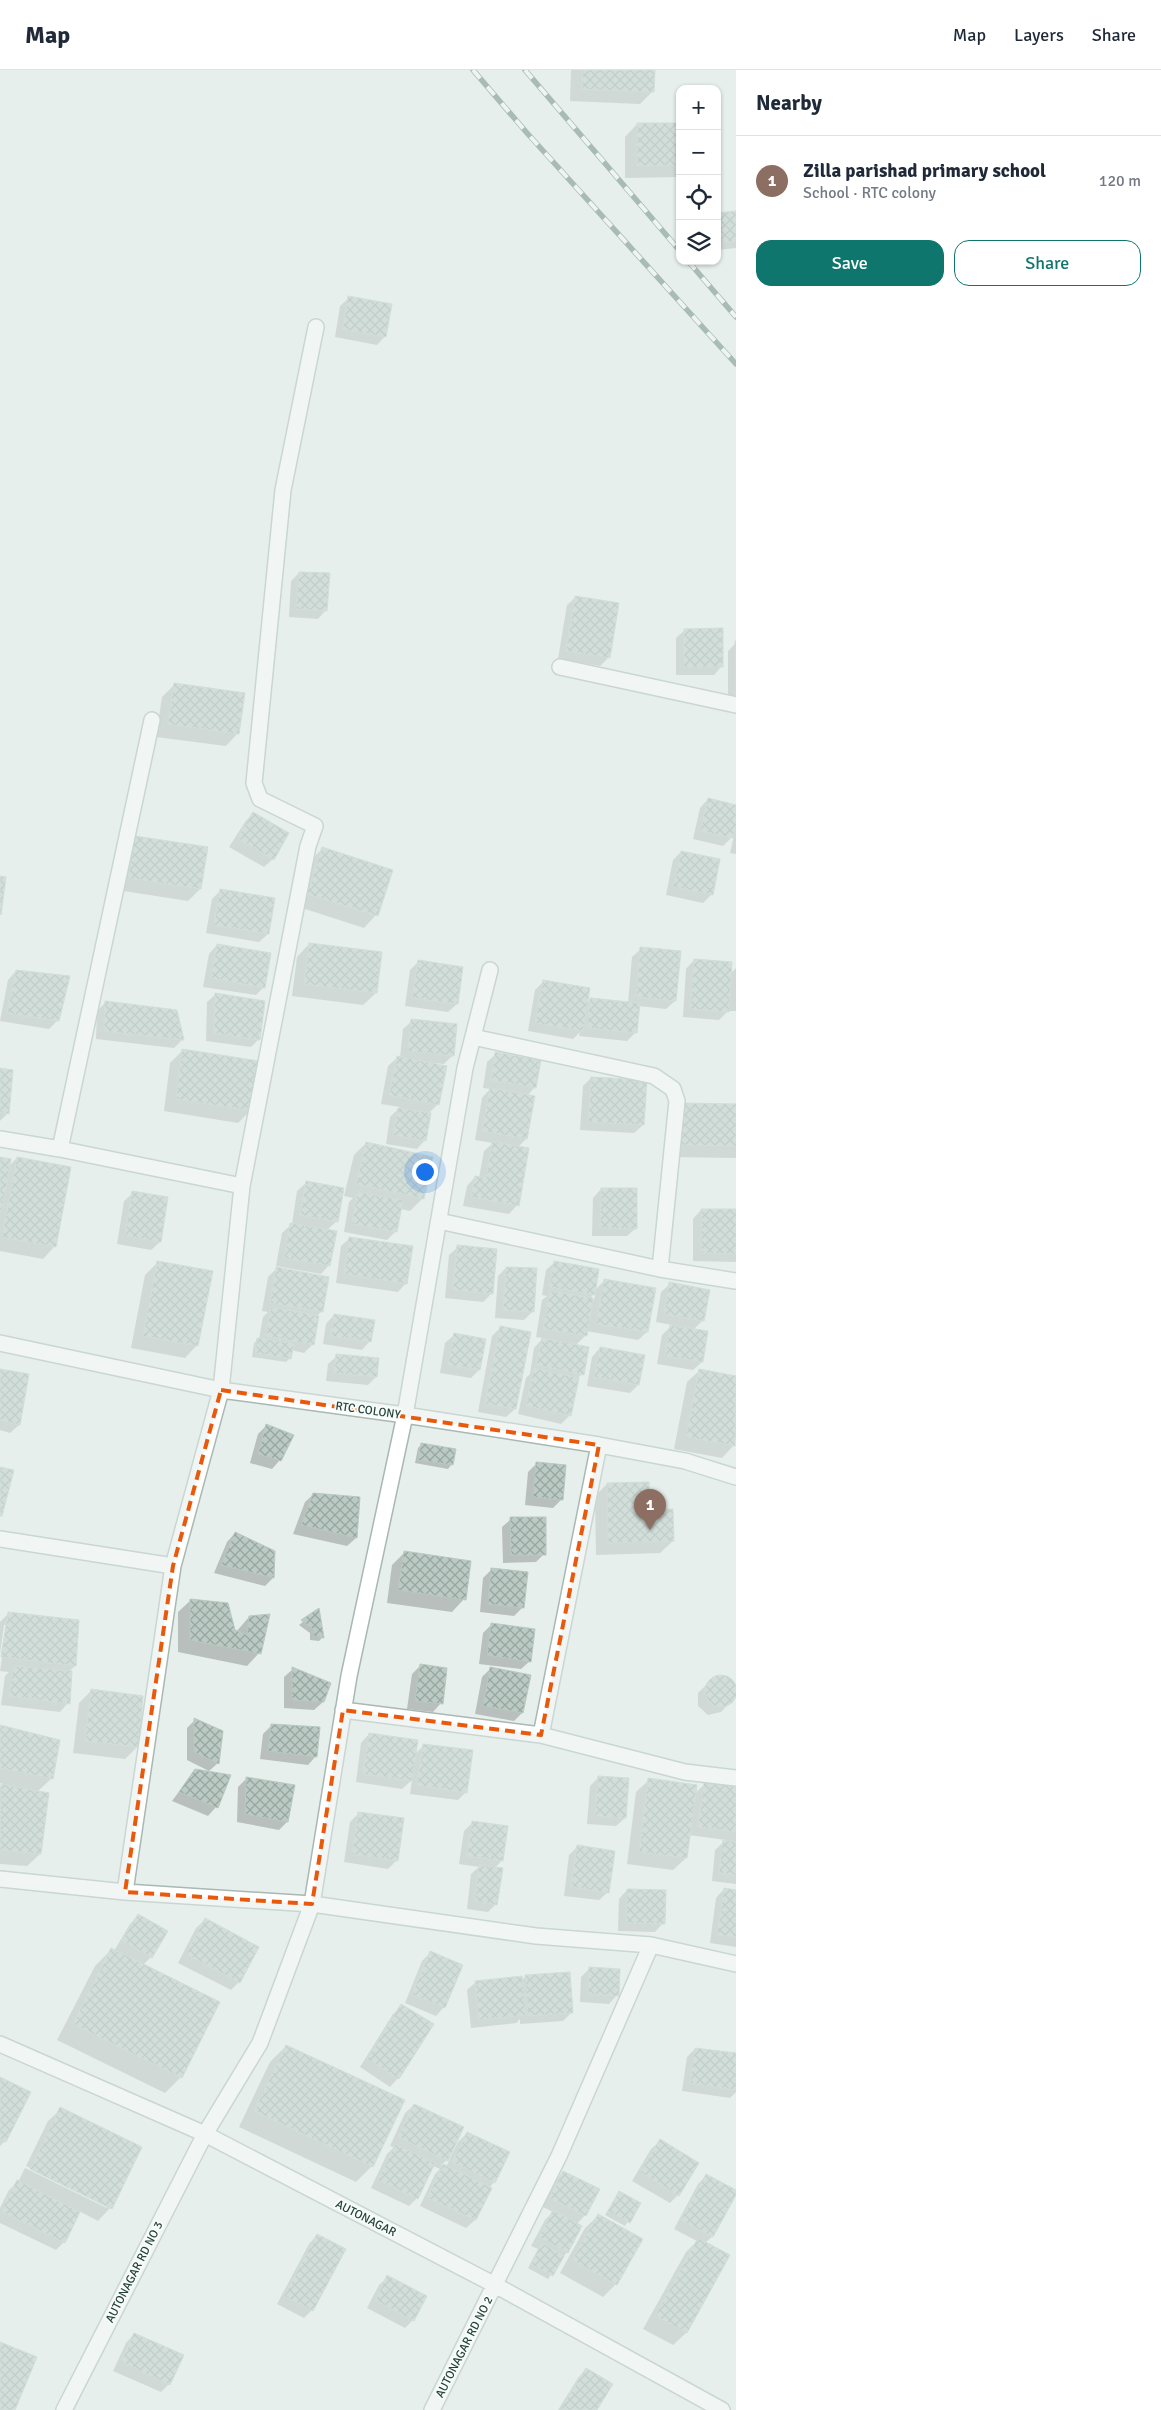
<!DOCTYPE html>
<html lang="en">
<head>
<meta charset="utf-8">
<style>
	:root { --surface:#fff; --page:#f2f2f3; --text:#1f2937; --muted:#747a83; --line:#e0e1e3; --accent:#0f766e }
	body { margin:0; font-family:Signika,sans-serif; background:var(--page); color:var(--text) }
	.controls { position:absolute; right:15px; top:15px; display:grid; overflow:hidden; border-radius:10px; box-shadow:0 1px 4px #0004 }
	.controls button { width:45px; height:45px; display:grid; place-items:center; padding:0; border:0; border-bottom:1px solid var(--line); background:var(--surface); color:var(--text); font:25px sans-serif }
	.you { position:absolute; left:424px; top:1101px; width:18px; height:18px; margin:-12px; border:4px solid #fff; border-radius:50%; background:#1a73e8; box-shadow:0 0 0 8px #1a73e833 }
	.badge { display:grid; place-items:center; width:32px; height:32px; border-radius:50%; background:var(--accent); color:#fff; font-size:16px; font-weight:700 }
	.pin { position:absolute; translate:-50% -41px; filter:drop-shadow(0 1px 2px #0008) }
	.pin::after { content:''; position:absolute; top:26px; width:18px; height:15px; background:inherit; clip-path:polygon(0 0,100% 0,50% 100%) }
	.list { margin:0; padding:0; list-style:none }
	h2 { display:flex; justify-content:space-between; align-items:center; height:65px; margin:0; padding:0 20px; font-size:21px }
	h2 small { font-size:16px; font-weight:400; color:var(--muted) }
	.list li { display:grid; grid-template-columns:32px 1fr auto; gap:15px; align-items:center; box-sizing:border-box; height:90px; padding:0 20px; border-top:1px solid var(--line) }
	.list b { display:block; font-size:19px; white-space:nowrap }
	.list p { margin:0; font-size:16px; white-space:nowrap; color:var(--muted) }
	.list em { font-size:16px; font-style:normal; color:var(--muted) }
	.actions { display:flex; gap:10px; padding:15px 20px }
	.actions a { flex:1; padding:11px 0; border:1px solid var(--accent); border-radius:15px; text-align:center; font-size:18px; color:var(--accent) }
	.actions .main { background:var(--accent); color:#fff }
	.icon { flex:none; width:28px; height:28px; fill:none; stroke:currentColor; stroke-width:2; stroke-linecap:round; stroke-linejoin:round }
	.map { position:relative; flex:none; width:736px; height:2340px; overflow:hidden }
	header { display:flex; align-items:center; gap:30px; box-sizing:border-box; height:70px; padding:0 25px; background:var(--surface); border-bottom:1px solid var(--line) }
	header strong { font-size:24px }
	nav { display:flex; gap:28px; margin-inline-start:auto; font-size:18px }
	main { display:flex }
	aside { flex:1; background:var(--surface) }
	.map>svg:first-child { display:block }
	.shadow { fill:#0003; fill-rule:evenodd }
	.building { fill:url(#building-cross-hatch); stroke:#b8c9c2 }
	.lines { fill:none; stroke-linecap:round; stroke-linejoin:round }
	.street-casing { stroke:#a8b8b2; stroke-width:18 }
	.street { stroke:#fff; stroke-width:15 }
	.rail-casing { stroke:#5f7d75; stroke-width:5.5 }
	.rail { stroke:#f7fbf9; stroke-width:4; stroke-dasharray:11; stroke-linecap:butt }
	.marked { fill:none; stroke:#e8590c; stroke-width:4; stroke-dasharray:10 6; stroke-linejoin:round }
	.labels { text-anchor:middle; stroke-width:4; stroke-linejoin:round; paint-order:stroke }
	.street-label { font-size:12px; fill:#24423a; stroke:#f7fbf9 }
</style>
</head>
<body>
<header>
<strong>Map</strong>
<nav><a>Map</a><a>Layers</a><a>Share</a></nav>
</header>
<main>
<div class="map">
<svg width="736" height="2340" viewBox="0 0 736 2340">
	<defs>
		<pattern id="building-cross-hatch" width="8" height="8" patternUnits="userSpaceOnUse" patternTransform="scale(1.25)"><rect width="8" height="8" fill="#bbcac4"/><path d="M0 0l8 8M0 8l8-8" fill="none" stroke="#98a6a0"/></pattern>
	</defs>
	<rect width="100%" height="100%" fill="#e6efeb"/>
	<!-- shadow -->
	<path class="shadow" d="M571,0H654L653,21L640,34L570,31Z
		M637,54H680V107L625,108V67Z
		M736,142V178L717,180V145Z
		M349,228L385,266L377,275L335,267L340,236Z
		M299,503L326,540L318,549L289,547L291,511Z
		M576,527L609,587L600,596L558,589L567,535Z
		M685,560L722,596L714,605H676V568Z
		M736,573V637H728V581Z
		M174,615L238,663L226,676L156,667L162,627Z
		M708,729L736,736V784L730,783L734,765L723,776L693,769L700,738Z
		M253,743L273,789L264,797L229,777L245,752Z
		M136,767L200,819L188,831L117,820L123,780Z
		M322,779L376,845L364,858L296,836L310,791Z
		M681,782L712,824L703,833L666,825L673,790Z
		M221,820L268,864L259,872L206,863L212,829Z
		M309,874L376,923L363,935L292,926L297,887Z
		M217,875L264,917L256,925L203,917L209,884Z
		M641,879L675,931L666,939L638,936L635,963L627,971L579,966L580,962L573,969L528,961L535,920L543,912L586,934L591,929L628,933L632,887Z
		M694,890L730,904L736,898V941H728L719,950L683,947L686,899Z
		M418,892L457,934L448,942L405,936L410,900Z
		M16,901L58,950L49,959L0,951L8,910Z
		M216,924L259,969L251,977L206,971L207,932Z
		M106,932L182,970L174,978L96,969L97,941Z
		M412,951L453,985L444,994L434,993L438,1034L428,1044L425,1070L417,1079L386,1074L390,1047L400,1037L381,1034L388,996L397,988H400L403,959Z
		M183,980L251,1040L238,1053L164,1041L170,993Z
		M496,984L535,1017L527,1026L526,1069L517,1078V1135L509,1144L463,1136L467,1116L475,1107L479,1108L484,1081L493,1073L475,1070L482,1028L490,1019L483,1018L487,992Z
		M0,999L8,1043L0,1051Z
		M591,1008L643,1055L634,1063L580,1060L583,1016Z
		M736,1035V1088L668,1087L669,1047Z
		M366,1073L423,1128L410,1141L400,1139L396,1161L387,1170L344,1162L349,1132L353,1128L344,1126L354,1085Z
		M17,1088L55,1176L43,1189L0,1181V1089L8,1097Z
		M306,1113L337,1151L327,1160L329,1195L321,1204L276,1196L282,1163L292,1154L297,1121Z
		M601,1119L636,1158L627,1166H592L593,1128Z
		M133,1123L160,1172L151,1180L117,1174L124,1131Z
		M701,1140L736,1141V1192L693,1191V1149Z
		M350,1168L406,1213L398,1222L336,1213L341,1176Z
		M458,1177L492,1223L483,1232L445,1228L449,1185Z
		M158,1192L197,1275L185,1288L131,1278L145,1205Z
		M555,1192L594,1221L605,1210L647,1262L638,1270L586,1261L585,1266L575,1276L582,1304L578,1308L570,1345L561,1354L518,1344L526,1308L530,1304L534,1278L543,1268L536,1267L542,1230L547,1226L542,1225L546,1200ZM596,1222L594,1230L589,1229Z
		M506,1198L533,1241L524,1250L495,1248L498,1206Z
		M276,1199L322,1241L316,1247L313,1274L304,1283L291,1280L290,1288L286,1292L252,1287L254,1273L259,1269L263,1247L268,1242L262,1241L268,1207Z
		M670,1214L703,1250L693,1260L702,1292L693,1300L657,1294L662,1265L672,1255L656,1252L661,1222Z
		M334,1245L370,1271L362,1280L323,1274L326,1254Z
		M500,1258L515,1339L506,1347L478,1342L492,1266Z
		M454,1265L484,1270L479,1300L471,1308L440,1303L445,1273Z
		M600,1278L638,1315L630,1323L587,1316L592,1287Z
		M337,1286L376,1307L368,1315L326,1311L328,1294Z
		M0,1300L27,1305L19,1355L10,1363L0,1360Z
		M700,1300L736,1307V1366L734,1375L722,1388L674,1379L687,1312Z
		M266,1356L280,1390L272,1399L250,1393L258,1364Z
		M422,1374L454,1380L451,1395L448,1399L415,1393L418,1378Z
		M537,1393L561,1430L553,1438L525,1435L528,1402Z
		M607,1414L649,1441L673,1471L660,1483L596,1485L595,1426Z
		M314,1424L359,1428L356,1468L347,1476L293,1464L305,1432Z
		M511,1449L544,1484L536,1492L503,1493L502,1457Z
		M235,1463L273,1508L265,1516L214,1503L227,1472Z
		M404,1483L464,1529L452,1542L387,1533L392,1495Z
		M492,1499L523,1537L514,1546L480,1542L483,1508Z
		M191,1530L236,1562L249,1547L259,1583L247,1596L178,1582V1542Z
		M318,1540L323,1567L319,1571L310,1570V1563L299,1555Z
		M8,1544L75,1596L68,1602V1633L60,1642L1,1635L5,1606L9,1602L0,1601L7,1555H4L0,1584V1552Z
		M492,1554L530,1591L521,1599L479,1594L483,1563Z
		M420,1596L441,1633L433,1642L407,1639L412,1604Z
		M293,1599L323,1632L314,1640L284,1638V1607Z
		M490,1599L522,1643L514,1651L475,1644L482,1607Z
		M725,1606L735,1615L734,1628L721,1642L708,1645L698,1636V1623L712,1609Z
		M92,1620L138,1676L125,1689L73,1683L79,1633Z
		M195,1650L218,1693L209,1701L187,1690V1658Z
		M272,1655L316,1686L308,1695L260,1689L263,1664Z
		M0,1656L52,1708L37,1722L47,1724L40,1784L27,1796L0,1794V1717L3,1714L0,1713Z
		M369,1664L415,1684L424,1675L466,1722L458,1730L410,1724L412,1710L402,1719L356,1712L361,1673Z
		M195,1700L216,1737L208,1746L172,1731Z
		M598,1708L625,1748L616,1756L587,1754L590,1716Z
		M246,1709L287,1752L279,1760L237,1752L238,1717Z
		M649,1710L694,1724L705,1714L736,1718V1814L712,1811L715,1780L726,1770L689,1765L686,1788L673,1800L627,1794L636,1722Z
		M359,1743L397,1790L388,1799L344,1792L350,1752Z
		M473,1752L502,1790L495,1798L496,1834L488,1842L467,1839L471,1804L479,1797L459,1794L464,1761Z
		M578,1776L608,1822L599,1830L564,1826L569,1785Z
		M724,1819L736,1821V1877L710,1873L716,1828Z
		M627,1820L663,1853L655,1862L618,1861L619,1829Z
		M139,1845L151,1887L143,1895L181,2007L165,2023L57,1970L95,1896L111,1880L114,1881L130,1854Z
		M205,1850L239,1912L231,1920L178,1893L196,1858Z
		M430,1883L444,1937L436,1946L405,1933L422,1891Z
		M590,1898L617,1925L609,1934L580,1932L581,1907Z
		M526,1906L572,1942L563,1951L520,1954V1949L516,1953L471,1958L467,1920L476,1912L521,1911Z
		M402,1936L398,2008L390,2017L360,1997L393,1944Z
		M286,1976L372,2096L356,2112L239,2057L270,1992Z
		M695,1979L736,1985V2022L730,2028L682,2021L687,1987Z
		M0,2009L5,2071L0,2076Z
		M414,2035L447,2090L441,2095L446,2097L458,2072L467,2063L494,2112L489,2118L475,2150L466,2158L420,2136L435,2104L440,2099L433,2096L417,2128L409,2136L371,2118L387,2084L394,2077L390,2076L405,2043Z
		M61,2039L110,2138L98,2151L79,2141L64,2172L56,2180L0,2153V2138L9,2120L18,2112L25,2098L107,2138V2135L26,2096L48,2051Z
		M660,2071L678,2125L670,2133L632,2111L651,2079Z
		M563,2102L585,2145L576,2155L567,2182L548,2209L528,2198L538,2179L531,2176L545,2150L553,2142L541,2136L555,2111Z
		M706,2106L736,2121L712,2167L705,2173L729,2186L686,2263L673,2275L643,2259L686,2182L697,2171L674,2159L698,2114Z
		M619,2123L639,2134L625,2156L605,2145Z
		M598,2146L616,2214L603,2227L560,2203L585,2158Z
		M317,2165L312,2240L304,2248L277,2234L309,2174Z
		M388,2207L413,2250L405,2258L367,2238L379,2215Z
		M134,2264L169,2314L161,2322L113,2301L126,2273Z
		M586,2299L595,2340H558L578,2308Z"/>
	<!-- building -->
	<path class="building" d="M583,0H655L654,22L582,19Z
		M637,53H680V95L637,96Z
		M736,141V171L719,173L717,143Z
		M348,226L392,234L386,267L343,259Z
		M299,502L330,503L327,541L296,539Z
		M575,526L619,533L610,588L566,581Z
		M723,558V597H684V559Z
		M735,571H736V629Z
		M174,613L245,623L239,664L168,654Z
		M708,728L736,735V756L733,768L700,761Z
		M253,742L289,763L274,790L237,768Z
		M135,766L208,777L201,819L128,808Z
		M322,777L393,800L378,846L307,824Z
		M681,781L720,789L713,825L673,817Z
		M0,806L6,807L1,845L0,844Z
		M220,819L275,828L269,864L214,855Z
		M309,873L382,882L377,923L304,914Z
		M217,874L271,883L265,918L211,908Z
		M640,877L681,881L676,931L636,927Z
		M694,889L732,892L729,942L690,939Z
		M418,890L463,897L458,934L412,928Z
		M16,900L70,906L59,951L7,943Z
		M543,910L590,918L583,961L535,953Z
		M215,923L265,931L260,970L214,963Z
		M590,928L640,933L637,963L587,958Z
		M105,931L177,940L184,970L104,961Z
		M411,949L457,954L454,986L408,981Z
		M182,979L259,991L252,1041L176,1029Z
		M495,982L541,990L536,1018L491,1010Z
		M397,986L447,996L439,1035L389,1025Z
		M0,998L13,1000L9,1044L0,1042Z
		M591,1007L647,1010L644,1055L588,1052Z
		M490,1018L535,1026L527,1069L482,1061Z
		M681,1033L736,1034V1076L680,1075Z
		M398,1038L431,1043L426,1071L393,1065Z
		M366,1072L433,1087L424,1129L356,1114Z
		M492,1072L529,1078L519,1136L471,1127L475,1106L486,1108Z
		M0,1087L11,1089L2,1141H0Z
		M17,1087L71,1097L56,1177L2,1167Z
		M306,1111L344,1118L338,1152L300,1145Z
		M601,1118H637V1159L600,1158Z
		M132,1121L168,1127L161,1172L125,1166Z
		M357,1122L403,1130L397,1162L352,1154Z
		M701,1139H736V1184L701,1183Z
		M290,1153L337,1161L330,1196L284,1188Z
		M349,1167L413,1176L407,1214L344,1204Z
		M457,1175L497,1179L493,1224L453,1220Z
		M157,1191L213,1201L198,1276L143,1266Z
		M554,1191L599,1199L595,1225L549,1217Z
		M276,1197L329,1207L323,1242L270,1233Z
		M506,1197L537,1198L534,1242L503,1240Z
		M604,1209L656,1218L648,1262L596,1254Z
		M669,1212L710,1220L704,1251L664,1244Z
		M550,1221L593,1228L587,1266L543,1259Z
		M271,1237L319,1246L314,1275L266,1266Z
		M334,1244L375,1250L371,1272L331,1266Z
		M670,1255L708,1261L703,1292L665,1286Z
		M500,1256L531,1262L516,1339L485,1334Z
		M454,1263L486,1269L480,1300L448,1295Z
		M257,1268L294,1273L291,1289L255,1283Z
		M542,1268L589,1277L584,1305L536,1295Z
		M600,1277L645,1285L639,1315L594,1307Z
		M336,1284L379,1288L377,1307L334,1303Z
		M534,1298L579,1308L571,1346L526,1336Z
		M0,1299L29,1304L20,1355L0,1350Z
		M699,1299L736,1306L735,1376L686,1367Z
		M266,1354L294,1365L281,1391L258,1384Z
		M421,1373L456,1379L453,1395L418,1390Z
		M536,1392L566,1395L563,1430L533,1427Z
		M0,1397L14,1400L2,1446H0Z
		M649,1412L650,1440L673,1439L674,1471L608,1473L607,1413Z
		M313,1423L360,1427L357,1468L301,1455Z
		M510,1447H546V1485H511Z
		M235,1462L275,1481L274,1508L221,1495Z
		M404,1481L471,1491L466,1530L398,1520Z
		M491,1498L528,1502L524,1538L488,1534Z
		M190,1529L228,1533L235,1560L247,1565L249,1546L270,1544L261,1584L190,1570Z
		M319,1538L324,1568L314,1566L313,1559L301,1550Z
		M8,1542L79,1550L76,1596L1,1587Z
		M491,1553L535,1559L531,1592L487,1585Z
		M420,1594L447,1598L443,1634L415,1631Z
		M13,1596L72,1601L70,1634L9,1626Z
		M292,1597L331,1613L324,1632L292,1630Z
		M490,1597L531,1605L523,1643L483,1636Z
		M705 1621a16 16 0 1 1 32 0a16 16 0 1 1-32 0Z
		M91,1619L143,1626L139,1677L85,1671Z
		M194,1648L223,1661L219,1694L194,1682Z
		M271,1654L320,1657L317,1687L268,1681Z
		M0,1655L60,1670L53,1709L0,1698Z
		M369,1663L418,1670L412,1711L363,1704Z
		M423,1674L473,1680L467,1723L417,1715Z
		M195,1699L231,1705L218,1738L179,1722Z
		M598,1706L629,1708L626,1748L595,1746Z
		M246,1707L295,1715L288,1752L245,1744Z
		M648,1708L697,1715L687,1788L639,1782Z
		M704,1712L736,1717V1762L698,1757Z
		M1,1714L49,1723L41,1784L0,1780Z
		M358,1742L404,1748L398,1791L352,1784Z
		M472,1751L508,1756L503,1791L467,1786Z
		M723,1770L736,1772V1805L719,1803Z
		M577,1775L615,1781L609,1823L571,1817Z
		M479,1795L503,1798L497,1835L475,1831Z
		M724,1818L736,1820V1867L717,1865Z
		M627,1819L666,1820L665,1854L626,1853Z
		M138,1844L168,1861L152,1888L122,1870Z
		M205,1848L259,1877L240,1913L186,1884Z
		M111,1878L220,1932L182,2008L73,1954Z
		M430,1881L463,1895L445,1938L412,1924Z
		M589,1897L620,1899L619,1926L588,1924Z
		M570,1902L573,1943L528,1946L525,1905Z
		M522,1906L526,1945L479,1950L475,1911Z
		M401,1934L434,1954L399,2009L367,1989Z
		M286,1975L405,2030L373,2097L254,2041Z
		M695,1978L736,1983V2020L690,2013Z
		M0,2007L31,2022L6,2072L0,2069Z
		M414,2034L464,2057L448,2091L398,2067Z
		M60,2037L142,2077L112,2139L30,2099Z
		M467,2062L510,2082L495,2113L452,2092Z
		M660,2069L699,2093L679,2126L640,2102Z
		M395,2074L435,2093L418,2129L378,2110Z
		M443,2094L492,2118L476,2150L427,2128Z
		M563,2101L600,2119L586,2146L549,2128Z
		M706,2104L736,2120V2125L713,2167L681,2150Z
		M17,2110L80,2142L65,2173L1,2141Z
		M619,2121L641,2133L630,2153L608,2141Z
		M553,2140L582,2156L568,2183L539,2167Z
		M598,2144L643,2169L617,2215L572,2190Z
		M317,2164L346,2179L313,2241L284,2226Z
		M698,2168L730,2185L687,2263L655,2246Z
		M542,2173L564,2186L553,2206L531,2194Z
		M387,2205L427,2226L414,2251L375,2230Z
		M134,2263L184,2285L170,2315L121,2292Z
		M0,2272L37,2287L15,2340H0Z
		M586,2298L613,2314L597,2340H560Z"/>
	<g class="lines">
		<!-- street casing -->
		<g class="street-casing">
			<path id="street" d="M560,597L736,635
				M473,967L654,1006L673,1019L677,1031L660,1199
				M0,1069L60,1079L242,1116
				M60,1079L152,650
				M439,1151L660,1199L736,1211
				M0,1273L221,1320L405,1345L599,1375L685,1391L736,1407
				M0,1469L173,1496
				M343,1640L541,1665L685,1702L736,1708
				M541,1665L599,1375
				M0,1809L125,1822L312,1834L536,1866L651,1875L736,1894
				M125,1822L173,1496L221,1320L242,1116L308,776L315,756L260,729L254,713L283,420L316,257
				M0,1974L205,2064L495,2215L722,2340
				M64,2340L205,2064L260,1973L312,1834L349,1606L405,1345L465,998L490,900
				M432,2340L559,2086L651,1875"/>
		</g>
		<!-- street -->
		<use href="#street" class="street"/>
		<!-- rail casing -->
		<g class="rail-casing">
			<path id="rail" d="M473,0L527,63L736,294
				M525,0L680,181
				M688,191L736,247"/>
		</g>
		<!-- rail -->
		<use href="#rail" class="rail"/>
	</g>
	<!-- marked area -->
	<path d="M0 0H736V2340H0ZM221,1320L599,1375L541,1665L343,1640L312,1834L125,1822L173,1496Z" fill="#e6efeb" fill-opacity=".55" fill-rule="evenodd"/>
	<path class="marked" d="M221,1320L599,1375L541,1665L343,1640L312,1834L125,1822L173,1496Z"/>
	<g class="labels">
		<!-- street labels -->
		<g class="street-label">
			<text transform="translate(368 1340) rotate(8)" y="4">RTC COLONY</text>
			<text transform="translate(366 2148) rotate(27)" y="4">AUTONAGAR</text>
			<text transform="translate(134 2202) rotate(-63)" y="4">AUTONAGAR RD NO 3</text>
			<text transform="translate(464 2277) rotate(-63)" y="4">AUTONAGAR RD NO 2</text>
		</g>
	</g>
</svg>
<div class="controls">
<button>+</button>
<button>−</button>
<button><svg class="icon" aria-label="locate" viewBox="0 0 24 24"><circle cx="12" cy="12" r="6"/><path d="M12 2v4M12 18v4M2 12h4M18 12h4"/></svg></button>
<button><svg class="icon" aria-label="layers" viewBox="0 0 24 24"><path d="M12 4l9 5-9 5-9-5zM3 14l9 5 9-5"/></svg></button>
</div>
<div class="you"></div>
<div class="pin badge" style="left:650px;top:1460px;background:#8d6e63">1</div>
</div>
<aside>
<h2>Nearby<small></small></h2>
<ul class="list">
<li><span class="badge" style="background:#8d6e63">1</span><div><b>Zilla parishad primary school</b><p>School · RTC colony</p></div><em>120 m</em></li>
</ul>
<div class="actions"><a class="main">Save</a><a>Share</a></div>
</aside>
</main>
</body>
</html>
